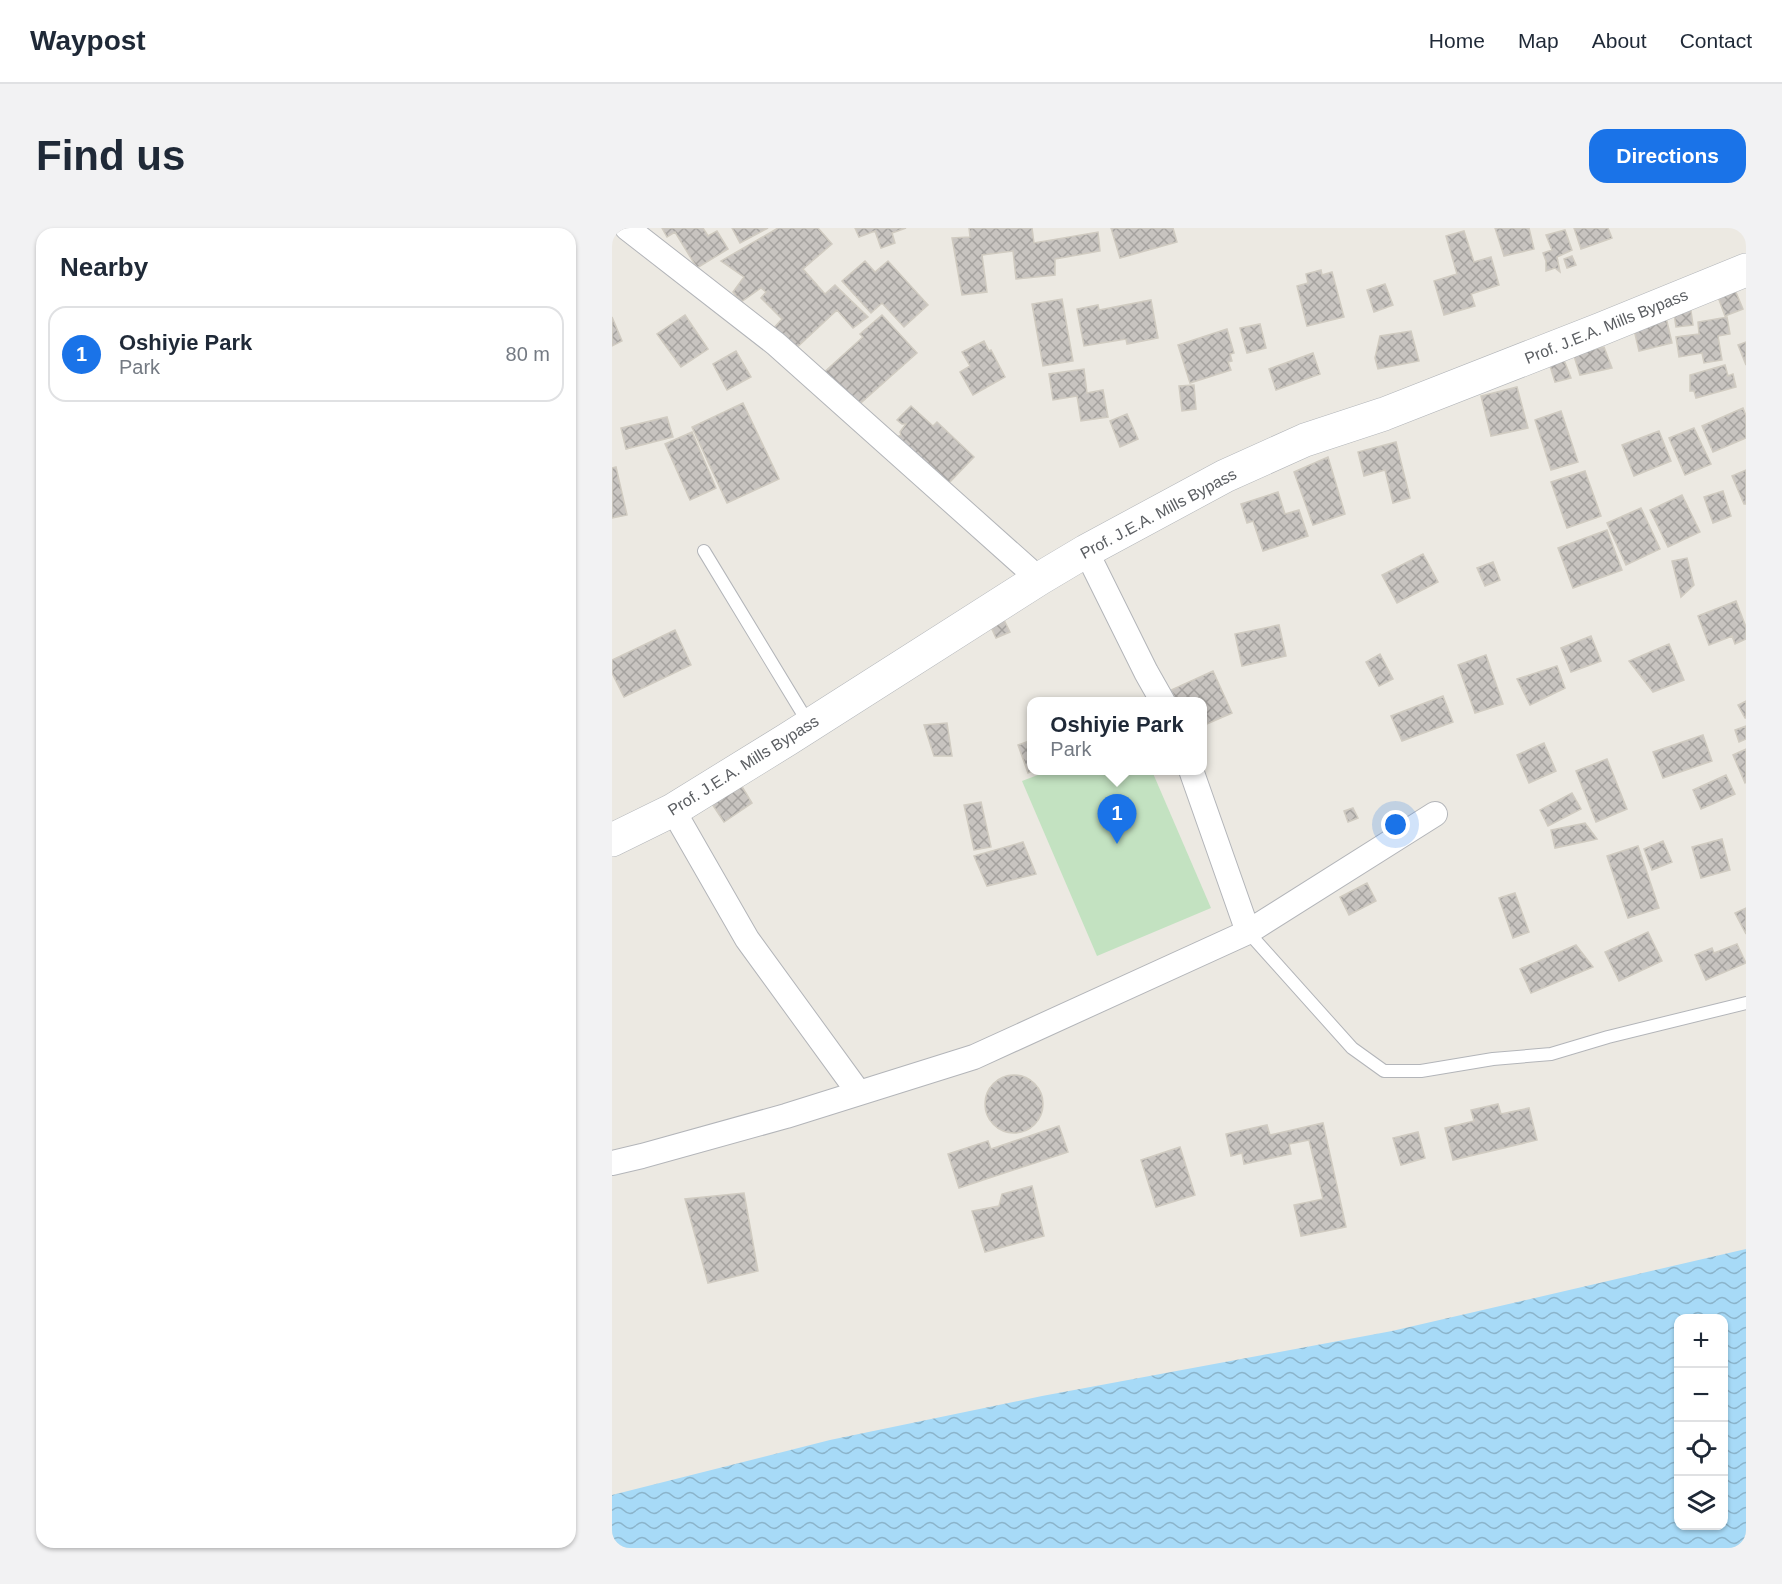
<!DOCTYPE html>
<html lang="en">
<head>
<meta charset="utf-8">
<style>
	:root { --surface:#fff; --page:#f2f2f3; --text:#1f2937; --muted:#747a83; --line:#e0e1e3; --accent:#1a73e8 }
	body { margin:0; font-family:Arial,sans-serif; background:var(--page); color:var(--text) }
	.controls { position:absolute; right:18px; bottom:18px; display:grid; overflow:hidden; border-radius:12px; box-shadow:0 2px 4px #0004 }
	.controls button { width:54px; height:54px; display:grid; place-items:center; padding:0; border:0; border-bottom:2px solid var(--line); background:var(--surface); color:var(--text); font:30px sans-serif }
	.you { position:absolute; left:784px; top:597px; width:21px; height:21px; margin:-15px; border:4px solid #fff; border-radius:50%; background:#1a73e8; box-shadow:0 0 0 9px #1a73e833 }
	.badge { display:grid; place-items:center; width:39px; height:39px; border-radius:50%; background:var(--accent); color:#fff; font-size:20px; font-weight:700 }
	.pin { position:absolute; translate:-50% -50px; filter:drop-shadow(0 2px 3px #0008) }
	.pin::after { content:''; position:absolute; top:32px; width:21px; height:18px; background:inherit; clip-path:polygon(0 0,100% 0,50% 100%) }
	.popup { position:absolute; left:415px; top:469px; width:180px; height:78px; box-sizing:border-box; display:grid; place-content:center; border-radius:12px; background:var(--surface); filter:drop-shadow(0 2px 4px #0005); font-size:20px; white-space:nowrap; color:var(--muted) }
	.popup b { font-size:22px; color:var(--text) }
	.popup::after { content:''; position:absolute; left:50%; top:100%; margin-left:-12px; border:12px solid transparent; border-top-color:var(--surface) }
	.list { margin:0; padding:0; list-style:none }
	h2 { display:flex; justify-content:space-between; align-items:center; height:78px; margin:0; padding:0 24px; font-size:26px }
	h2 small { font-size:20px; font-weight:400; color:var(--muted) }
	.list li { display:grid; grid-template-columns:39px 1fr auto; gap:18px; align-items:center; box-sizing:border-box; height:96px; margin:0 12px 12px; padding:0 12px; border:2px solid var(--line); border-radius:18px }
	.list b { display:block; font-size:22px; white-space:nowrap }
	.list p { margin:0; font-size:20px; white-space:nowrap; color:var(--muted) }
	.list em { font-size:20px; font-style:normal; color:var(--muted) }
	.icon { flex:none; width:33px; height:33px; fill:none; stroke:currentColor; stroke-width:2; stroke-linecap:round; stroke-linejoin:round }
	.map { position:relative; flex:none; width:1134px; height:1320px; overflow:hidden; border-radius:18px }
	header { display:flex; align-items:center; gap:36px; box-sizing:border-box; height:84px; padding:0 30px; background:var(--surface); border-bottom:2px solid var(--line) }
	header strong { font-size:28px }
	nav { display:flex; gap:33px; margin-inline-start:auto; font-size:21px }
	.intro { display:flex; align-items:center; justify-content:space-between; box-sizing:border-box; height:144px; padding:0 36px }
	h1 { margin:0; font-size:42px }
	.button { padding:15px 27px; border-radius:18px; background:var(--accent); color:#fff; font-size:21px; font-weight:700 }
	main { display:flex; gap:36px; padding:0 36px }
	aside { flex:1; background:var(--surface); border-radius:18px; box-shadow:0 2px 4px #0004 }
	.map>svg:first-child { display:block }
	.green { fill:#c3e2c1 }
	.water { fill:url(#water-waves); fill-rule:evenodd }
	.building { fill:url(#building-cross-hatch); stroke:#d0cbc1; stroke-width:1.5 }
	.lines { fill:none; stroke-linecap:round; stroke-linejoin:round }
	.lane-casing { stroke:#b3b5b9; stroke-width:14 }
	.street-casing { stroke:#b3b5b9; stroke-width:26 }
	.secondary-casing { stroke:#b2b5b9; stroke-width:34 }
	.lane { stroke:#fff; stroke-width:12 }
	.street { stroke:#fff; stroke-width:24 }
	.secondary { stroke:#fff; stroke-width:33 }
	.labels { text-anchor:middle; stroke-width:5; stroke-linejoin:round; paint-order:stroke }
	.street-label { font-size:16px; fill:#5b5e62; stroke:#fff }
</style>
</head>
<body>
<header>
<strong>Waypost</strong>
<nav><a>Home</a><a>Map</a><a>About</a><a>Contact</a></nav>
</header>
<div class="intro"><h1>Find us</h1><a class="button">Directions</a></div>
<main>
<aside>
<h2>Nearby<small></small></h2>
<ul class="list">
<li><span class="badge">1</span><div><b>Oshiyie Park</b><p>Park</p></div><em>80 m</em></li>
</ul>
</aside>
<div class="map">
<svg width="1134" height="1320" viewBox="0 0 1134 1320">
	<defs>
		<pattern id="water-waves" width="16" height="10" patternUnits="userSpaceOnUse" patternTransform="scale(1.5)"><rect width="16" height="10" fill="#a7daf7"/><path d="M0 5q4-4 8 0t8 0" fill="none" stroke="#8bb4cb"/></pattern>
		<pattern id="building-cross-hatch" width="8" height="8" patternUnits="userSpaceOnUse" patternTransform="scale(1.5)"><rect width="8" height="8" fill="#c8c4c0"/><path d="M0 0l8 8M0 8l8-8" fill="none" stroke="#a5a29f"/></pattern>
	</defs>
	<rect width="100%" height="100%" fill="#ece9e2"/>
	<!-- green -->
	<path class="green" d="M436,543H540L599,680L485,728L410,553Z"/>
	<!-- water -->
	<path class="water" d="M1134,1021V1320H0V1267L218,1212L430,1168L780,1103ZM1066,1090H1112V1298H1066Z"/>
	<!-- building -->
	<path class="building" d="M50,0H91L96,8L105,3L116,21L85,40L63,4L55,9Z
		M120,0H156L128,15Z
		M166,0H206L220,16L191,41L213,66L223,57L256,89L241,100L225,82L180,124L159,103L170,91L149,70L154,64L149,60L129,74L121,64L132,49L109,33Z
		M243,0H294L280,5L283,15L269,20L263,3L247,9Z
		M357,0H420L422,15L486,4L488,23L443,31V47L404,51L401,23L370,27L375,64L350,67L340,10L358,9Z
		M499,0H561L565,14L508,30Z
		M883,0H917L922,21L892,28Z
		M962,0H996L1000,10L969,21Z
		M953,2L960,22L945,29L948,44L943,40L934,43V33L931,25L940,22L934,7Z
		M852,3L862,34L879,29L887,57L859,66L863,78L832,87L822,53L845,46L834,8Z
		M960,28L964,37L955,40L952,31Z
		M253,33L263,44L276,33L316,77L292,99L270,75L259,85L230,53Z
		M709,42L710,47L720,44L732,89L695,98L685,58L696,55L694,46Z
		M773,56L781,77L762,84L755,62Z
		M1123,62L1131,81L1113,88L1106,69Z
		M450,71L461,133L431,138L420,76Z
		M539,72L546,110L515,116L514,111L472,118L465,81L486,77L487,82Z
		M1078,76L1081,97L1064,99L1061,79Z
		M1053,85L1060,115L1027,123L1020,93Z
		M73,87L96,121L69,139L45,106Z
		M270,87L305,125L241,182L209,147L251,109L248,106Z
		M0,89L10,113L0,118Z
		M1115,89L1118,106L1106,108L1110,132L1092,135L1090,125L1067,129L1064,109L1087,106L1086,94Z
		M648,96L654,120L635,125L628,100Z
		M615,101L622,125L618,126L620,133L616,134L619,142L578,155L566,117Z
		M799,103L807,133L766,141L763,130L768,108Z
		M372,113L377,123L379,122L393,149L361,167L348,144L358,138L350,124Z
		M1134,114V137L1126,117Z
		M992,119L1000,140L968,147L962,128L978,122Z
		M124,123L139,149L115,162L101,136Z
		M701,125L708,146L664,162L657,141Z
		M952,132L959,150L943,154L938,138Z
		M1113,137L1116,148L1121,146L1124,159L1084,170L1082,163H1078V147Z
		M472,141L475,165L491,162L496,189L469,193L465,168L441,172L437,146Z
		M582,157L584,181L570,183L567,158Z
		M905,159L916,200L879,208L869,168Z
		M131,175L167,251L115,275L80,199Z
		M299,178L321,198L325,194L362,229L336,256L285,209L289,207L288,204L294,196H290L285,192Z
		M1131,180L1134,188V210L1101,224L1090,198Z
		M949,183L966,234L939,242L923,192Z
		M515,186L526,211L508,219L498,193Z
		M55,189L61,209L14,221L9,200Z
		M1082,200L1099,236L1073,247L1057,210Z
		M1047,203L1059,233L1022,248L1010,217Z
		M80,204L104,260L78,272L53,216Z
		M784,214L798,270L781,275L773,242L752,248L746,224Z
		M716,229L733,286L701,297L682,244Z
		M4,239L15,287L0,290V240Z
		M1134,242V276H1132L1120,248Z
		M973,243L989,288L955,300L939,254Z
		M1111,263L1119,288L1101,295L1092,269Z
		M666,264L673,286L687,282L696,308L651,323L641,293L635,295L629,276Z
		M1070,267L1088,304L1056,319L1038,282Z
		M1029,280L1048,321L1014,337L995,295Z
		M995,302L1010,342L961,360L946,320Z
		M811,326L826,354L785,375L770,347Z
		M1075,330L1082,357L1069,369L1060,333Z
		M881,334L888,352L873,358L865,340Z
		M1124,373L1134,399V411L1123,416L1120,408L1097,417L1086,388Z
		M388,384L398,404L384,410L375,390Z
		M667,397L674,428L630,438L623,406Z
		M63,402L79,437L12,469L0,445V432Z
		M979,408L989,433L959,444L949,420Z
		M1057,416L1072,452L1041,464L1017,433Z
		M768,426L781,451L767,458L754,434Z
		M874,427L891,476L863,485L846,437Z
		M945,438L953,460L918,477L905,451Z
		M601,443L620,485L590,498V474H565L559,462Z
		M831,468L841,494L790,513L779,488Z
		M1134,473V490H1133L1126,477Z
		M335,495L340,528H322L312,497Z
		M1134,498V511L1127,514L1123,502Z
		M1091,507L1100,533L1051,550L1041,524Z
		M420,512V542H422L416,545L406,517Z
		M932,515L944,543L917,555L905,527Z
		M1134,521V554L1133,555L1121,527Z
		M995,531L1015,581L984,594L964,543Z
		M1114,547L1123,566L1089,581L1081,562Z
		M129,557L140,575L112,594L100,576Z
		M960,565L969,581L936,598L928,582Z
		M369,574L379,619L362,622L352,577Z
		M741,580L746,590L736,594L732,583Z
		M973,595L985,611L943,620L939,602Z
		M1110,611L1118,642L1089,650L1080,619Z
		M1051,613L1060,634L1040,642L1032,621Z
		M411,614L424,646L375,658L362,628Z
		M1026,618L1047,680L1016,690L995,628Z
		M755,655L764,673L737,687L728,669Z
		M903,665L917,704L901,710L887,670Z
		M1134,680V706L1123,685Z
		M1036,704L1050,733L1007,753L993,724Z
		M1125,716L1134,735L1094,752L1083,727L1100,720L1102,725Z
		M964,717L981,739L919,765L908,741Z
		M373 876a29 29 0 1 1 58 0a29 29 0 1 1-58 0Z
		M886,876L889,886L917,880L925,912L841,932L833,900L862,893L859,882Z
		M711,895L734,999L689,1008L682,977L711,971L697,912L677,916L679,926L632,936L630,925L619,928L614,906L655,897L658,907Z
		M447,898L456,924L347,960L336,926L376,913L379,921Z
		M806,904L813,930L789,937L781,910Z
		M568,919L583,967L544,979L529,932Z
		M420,958L432,1008L373,1024L360,983L387,978L390,966Z
		M132,965L146,1043L96,1055L73,971Z"/>
	<g class="lines">
		<!-- lane casing -->
		<g class="lane-casing">
			<path id="lane" d="M92,323L197,496
				M636,704L740,820L772,843H809L881,831L939,826L996,809L1134,775"/>
		</g>
		<!-- street casing -->
		<g class="street-casing">
			<path id="street" d="M15,0L164,116L427,351
				M474,323L534,444L551,474
				M579,542L636,704
				M61,582L135,711L247,865
				M0,935L30,928L174,888L362,829L636,704L823,586"/>
		</g>
		<!-- secondary casing -->
		<g class="secondary-casing">
			<path id="secondary" d="M0,612L61,582L176,511L427,351L474,323L613,248L693,212L772,186L989,101L1134,42"/>
		</g>
		<!-- lane -->
		<use href="#lane" class="lane"/>
		<!-- street -->
		<use href="#street" class="street"/>
		<!-- secondary -->
		<use href="#secondary" class="secondary"/>
	</g>
	<g class="labels">
		<!-- street labels -->
		<g class="street-label">
			<text transform="translate(994 98) rotate(-22)" y="6">Prof. J.E.A. Mills Bypass</text>
			<text transform="translate(546 285) rotate(-28)" y="6">Prof. J.E.A. Mills Bypass</text>
			<text transform="translate(131 537) rotate(-32)" y="6">Prof. J.E.A. Mills Bypass</text>
		</g>
	</g>
</svg>
<div class="controls">
<button>+</button>
<button>−</button>
<button><svg class="icon" aria-label="locate" viewBox="0 0 24 24"><circle cx="12" cy="12" r="6"/><path d="M12 2v4M12 18v4M2 12h4M18 12h4"/></svg></button>
<button><svg class="icon" aria-label="layers" viewBox="0 0 24 24"><path d="M12 4l9 5-9 5-9-5zM3 14l9 5 9-5"/></svg></button>
</div>
<div class="you"></div>
<div class="pin badge" style="left:505px;top:616px">1</div>
<div class="popup"><b>Oshiyie Park</b>Park</div>
</div>
</main>
</body>
</html>
